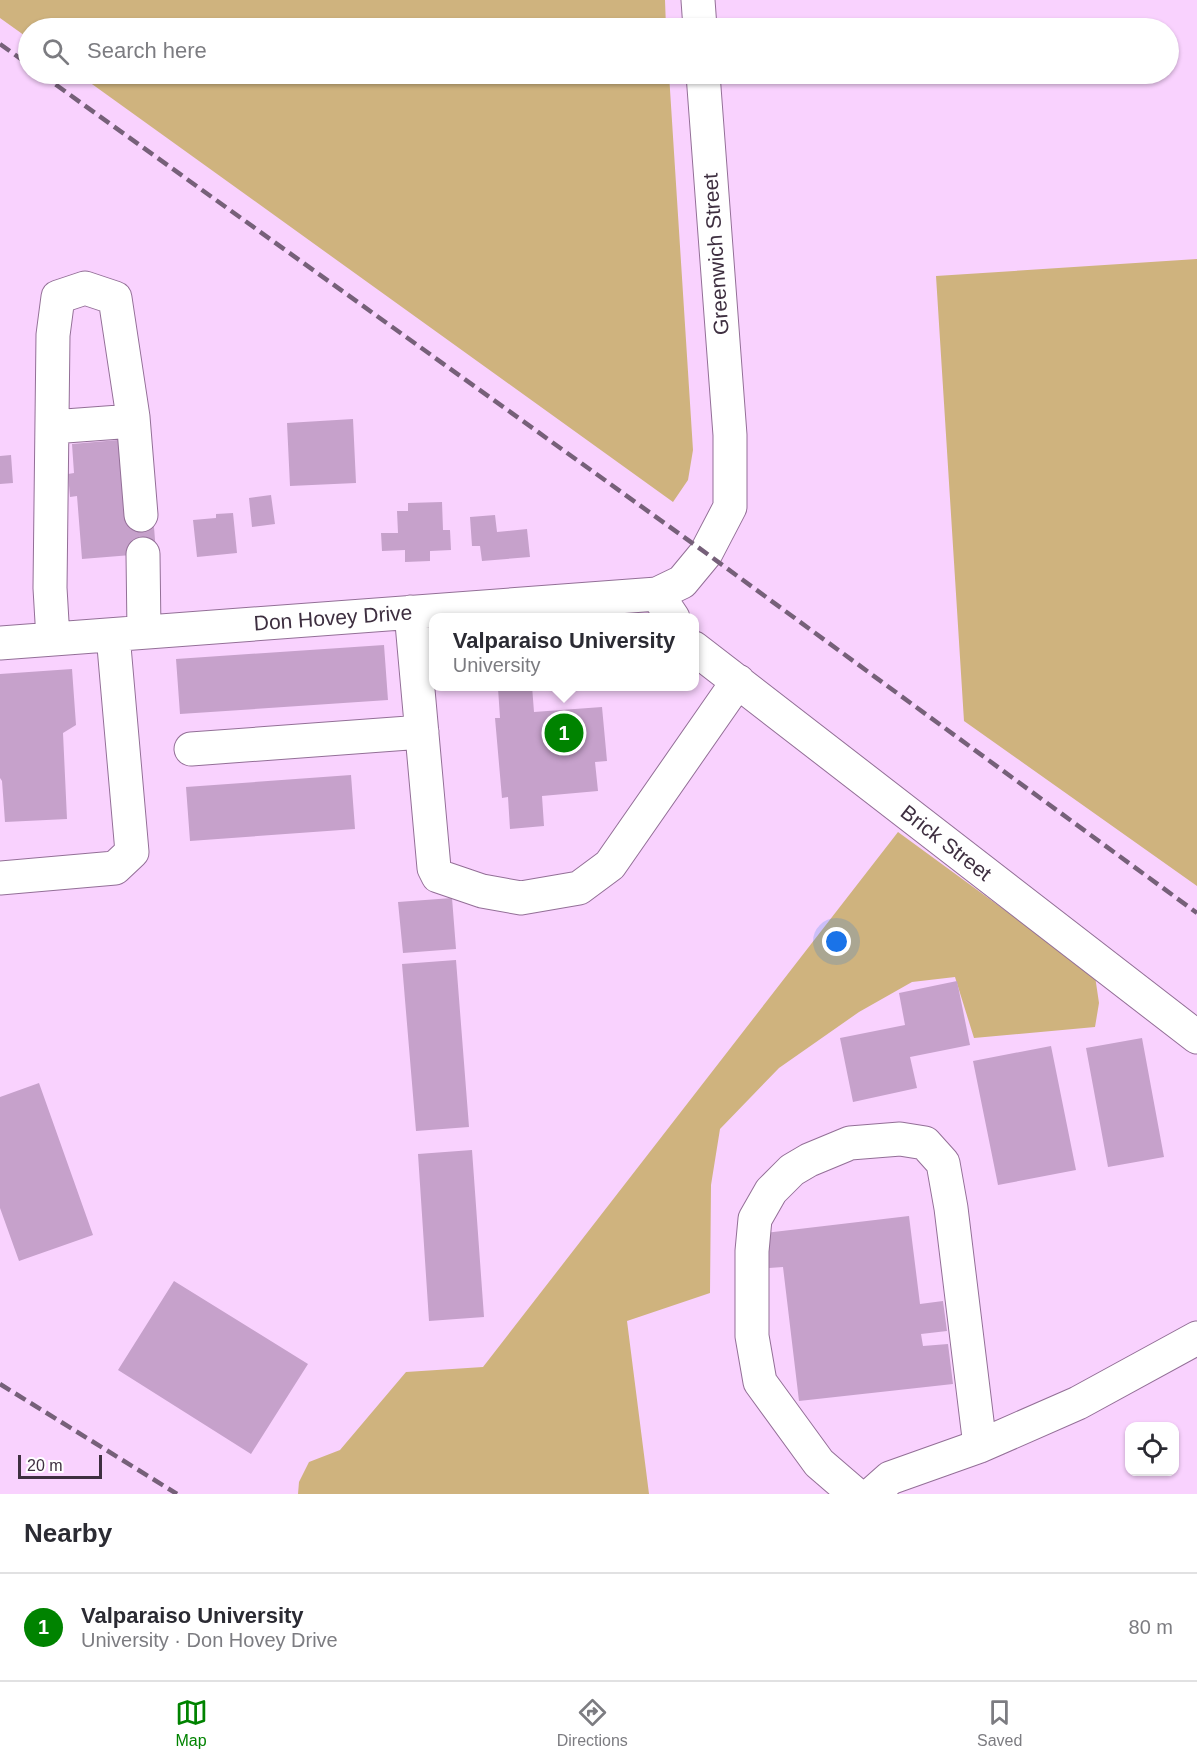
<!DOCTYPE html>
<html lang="en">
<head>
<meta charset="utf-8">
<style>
	:root { --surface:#fff; --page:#f2f2f3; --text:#2b2b33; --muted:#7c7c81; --line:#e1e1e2; --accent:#008300 }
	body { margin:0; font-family:Arial,sans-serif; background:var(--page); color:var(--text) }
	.controls { position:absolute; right:18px; bottom:18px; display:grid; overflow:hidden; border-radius:12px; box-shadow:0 2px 4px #0004 }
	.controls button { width:54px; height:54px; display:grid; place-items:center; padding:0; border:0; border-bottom:2px solid var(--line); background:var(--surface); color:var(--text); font:30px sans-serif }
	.scale { position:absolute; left:18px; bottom:15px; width:84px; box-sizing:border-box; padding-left:6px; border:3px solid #3e2f40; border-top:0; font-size:16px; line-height:21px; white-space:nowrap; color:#3e2f40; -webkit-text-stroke:4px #fff; paint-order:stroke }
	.you { position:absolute; left:837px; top:942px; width:21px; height:21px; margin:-15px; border:4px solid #fff; border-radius:50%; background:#1a73e8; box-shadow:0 0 0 9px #1a73e833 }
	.badge { display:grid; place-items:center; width:39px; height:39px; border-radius:50%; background:var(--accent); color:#fff; font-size:20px; font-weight:700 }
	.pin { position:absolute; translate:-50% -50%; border:3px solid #fff; box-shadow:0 2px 6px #0006 }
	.popup { position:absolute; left:429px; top:613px; width:270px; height:78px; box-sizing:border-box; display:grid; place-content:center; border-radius:12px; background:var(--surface); filter:drop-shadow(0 2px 4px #0005); font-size:20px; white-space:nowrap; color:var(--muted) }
	.popup b { font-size:22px; color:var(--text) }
	.popup::after { content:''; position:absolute; left:50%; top:100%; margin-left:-12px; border:12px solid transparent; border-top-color:var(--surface) }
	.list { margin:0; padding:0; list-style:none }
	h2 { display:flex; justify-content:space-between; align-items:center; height:78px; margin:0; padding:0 24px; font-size:26px }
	h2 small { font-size:20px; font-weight:400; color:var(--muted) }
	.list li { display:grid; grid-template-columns:39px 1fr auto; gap:18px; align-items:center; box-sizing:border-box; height:108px; padding:0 24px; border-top:2px solid var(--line) }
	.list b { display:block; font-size:22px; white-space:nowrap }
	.list p { margin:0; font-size:20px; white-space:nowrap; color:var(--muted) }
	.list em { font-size:20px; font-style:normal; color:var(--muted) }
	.icon { flex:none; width:33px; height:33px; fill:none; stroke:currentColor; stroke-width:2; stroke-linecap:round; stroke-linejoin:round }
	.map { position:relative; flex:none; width:1197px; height:1494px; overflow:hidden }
	.search { position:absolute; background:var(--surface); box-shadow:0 2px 4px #0004; left:18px; right:18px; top:18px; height:66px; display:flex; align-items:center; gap:15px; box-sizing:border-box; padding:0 21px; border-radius:33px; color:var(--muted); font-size:22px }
	.sheet { height:186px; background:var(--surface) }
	nav { display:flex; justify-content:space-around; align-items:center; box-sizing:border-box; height:84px; border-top:2px solid var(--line); background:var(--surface); font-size:16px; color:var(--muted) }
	nav a { display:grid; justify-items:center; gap:3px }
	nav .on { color:var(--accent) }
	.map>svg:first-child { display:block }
	.green { fill:#cfb37e }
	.building { fill:#c6a1cb }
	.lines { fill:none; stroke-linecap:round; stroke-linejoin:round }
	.minor-casing { stroke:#936f97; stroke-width:35 }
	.minor { stroke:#fff; stroke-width:33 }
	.rail { stroke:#766079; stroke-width:4.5; stroke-dasharray:12 6; stroke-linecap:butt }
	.labels { text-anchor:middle; stroke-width:6; stroke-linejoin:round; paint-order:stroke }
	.street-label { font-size:21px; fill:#3e2f40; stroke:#fff }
</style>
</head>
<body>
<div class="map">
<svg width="1197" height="1494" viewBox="0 0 1197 1494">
	<rect width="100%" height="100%" fill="#f9d2fe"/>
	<!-- green -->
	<path class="green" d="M0,0H665L666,28H28V38L0,18Z
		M78,74H669L693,450L688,480L673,502Z
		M1197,259V886L964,721L936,276Z
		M898,832L1095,976L1099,1003L1095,1027L974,1038L955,977L912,982L859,1012L779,1068L720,1129L711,1185L710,1293L627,1321L649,1494H298L299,1482L309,1462L340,1450L406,1372L483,1367Z"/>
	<!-- building -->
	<path class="building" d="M353,419L356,483L290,486L287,423Z
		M118,440L122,488L135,487L153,514L156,553L82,559L77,496L70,497L68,474L74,473L72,444Z
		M11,455L13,483L0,484V456Z
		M271,495L275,524L252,527L249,498Z
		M442,502L443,530H450L451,550L430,551V561L405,562V550L382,551L381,533H398L397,511H408V503Z
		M233,513L237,553L197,557L193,520L216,518V514Z
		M495,515L497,532L527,529L530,557L482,561L480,546H472L470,517Z
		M384,645L388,700L180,714L176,659Z
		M72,669L76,725L63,733L67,819L5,822L2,781L0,778V674Z
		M488,686H532L534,712L602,707L607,761L595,762L598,791L542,796L544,826L510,829L508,797L502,798L495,718H500L498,688L489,689Z
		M351,775L355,829L190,841L186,787Z
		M452,898L456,949L403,953L398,902Z
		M456,960L469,1127L416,1131L402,964Z
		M957,981L970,1045L910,1057L917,1088L853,1102L840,1038L905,1025L899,993Z
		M1142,1038L1164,1157L1108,1167L1086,1048Z
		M1051,1046L1076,1170L998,1185L973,1061Z
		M39,1083L93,1235L19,1261L0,1208V1097Z
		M472,1150L484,1317L429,1321L418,1154Z
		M909,1216L920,1304L943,1301L947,1331L921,1334L923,1346L948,1344L953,1384L799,1401L783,1267L769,1268L765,1233Z
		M174,1281L308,1364L251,1454L118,1370Z"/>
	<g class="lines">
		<!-- minor casing -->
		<g class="minor-casing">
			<path id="minor" d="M698,0L700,28
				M52,427L133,421
				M143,554L144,632
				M657,594L673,618
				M411,612L434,868L438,876L482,891L521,898L579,888L610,865L738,681
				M53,639L50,588L53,335L58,297L85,288L115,298L133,417L141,515
				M0,643L657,594L682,582L706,553L730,507V435L703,74
				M694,648L1197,1037
				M191,749L422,732
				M0,878L115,868L132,852L113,635
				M855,1494L819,1463L760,1382L752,1336V1251L755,1219L771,1191L792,1170L809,1160L850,1143L900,1139L925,1143L943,1163L951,1208L980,1446
				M872,1494L890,1478L980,1446L1078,1403L1197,1338"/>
		</g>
		<!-- minor -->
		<use href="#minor" class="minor"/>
		<!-- rail -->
		<path class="rail" d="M0,44L28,64
			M41,74L706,553L1197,913
			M0,1384L177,1494"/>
	</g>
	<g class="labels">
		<!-- street labels -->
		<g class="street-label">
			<text transform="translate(716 254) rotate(-94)" y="7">Greenwich Street</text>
			<text transform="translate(333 618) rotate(-4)" y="7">Don Hovey Drive</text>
			<text transform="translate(946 843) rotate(38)" y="7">Brick Street</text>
		</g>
	</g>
</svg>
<div class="controls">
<button><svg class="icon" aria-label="locate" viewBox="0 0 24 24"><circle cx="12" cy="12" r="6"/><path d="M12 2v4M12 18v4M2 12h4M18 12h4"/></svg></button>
</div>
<div class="scale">20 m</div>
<div class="you"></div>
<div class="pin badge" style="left:564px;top:733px">1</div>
<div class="popup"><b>Valparaiso University</b>University</div>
<div class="search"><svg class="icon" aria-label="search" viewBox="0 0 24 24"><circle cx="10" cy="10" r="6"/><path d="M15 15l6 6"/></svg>Search here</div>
</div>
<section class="sheet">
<h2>Nearby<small></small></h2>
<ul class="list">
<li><span class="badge">1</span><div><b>Valparaiso University</b><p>University · Don Hovey Drive</p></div><em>80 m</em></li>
</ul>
</section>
<nav>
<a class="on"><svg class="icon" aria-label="map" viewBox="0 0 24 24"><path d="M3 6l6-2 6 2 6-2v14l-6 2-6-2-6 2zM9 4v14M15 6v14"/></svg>Map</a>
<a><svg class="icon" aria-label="directions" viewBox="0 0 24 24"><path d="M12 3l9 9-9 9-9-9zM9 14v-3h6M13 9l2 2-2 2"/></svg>Directions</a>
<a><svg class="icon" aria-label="saved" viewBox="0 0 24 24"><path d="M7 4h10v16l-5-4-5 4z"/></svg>Saved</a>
</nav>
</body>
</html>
